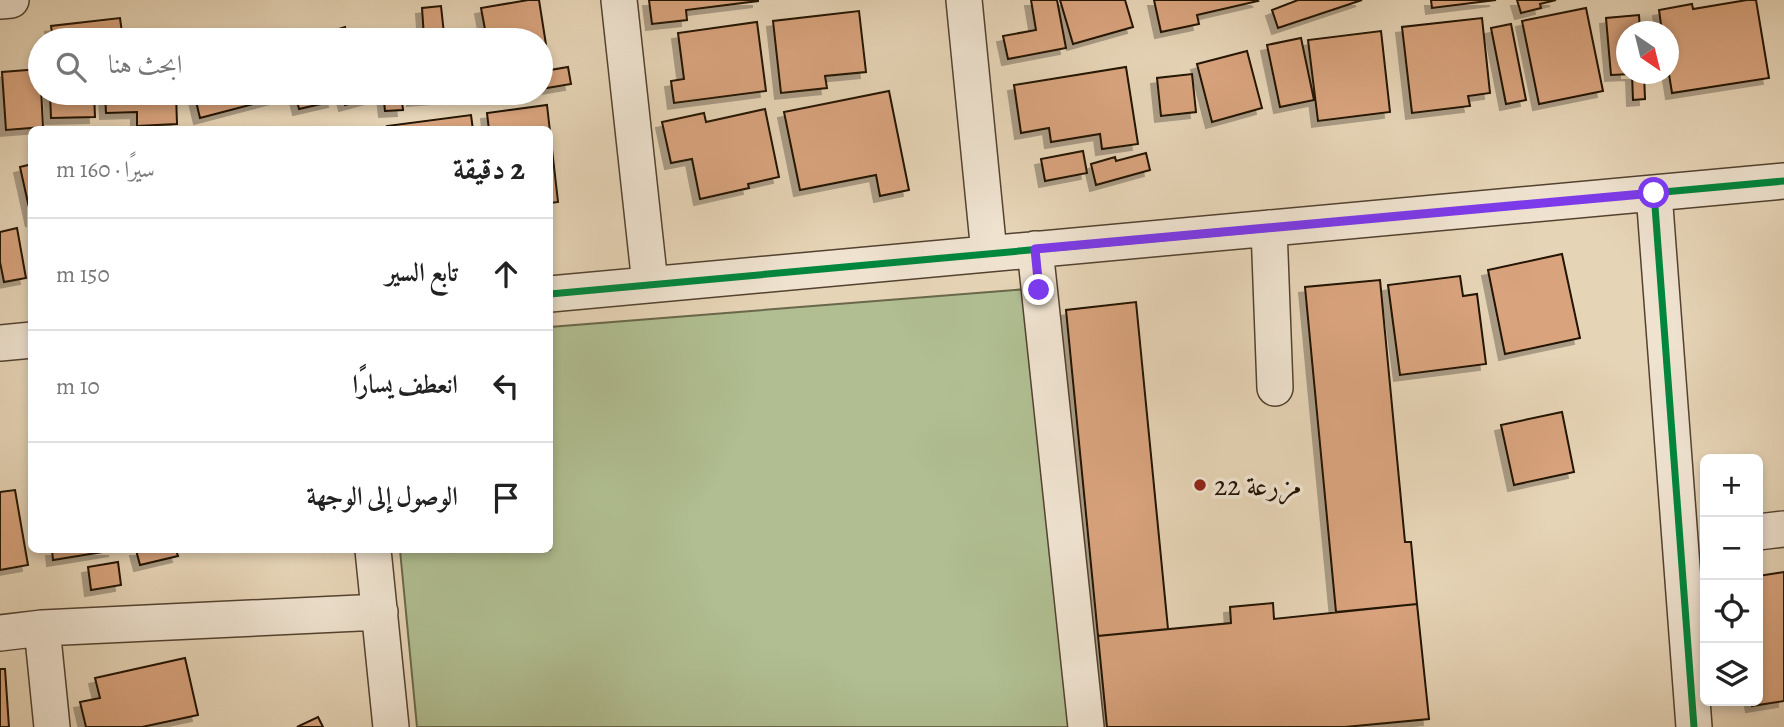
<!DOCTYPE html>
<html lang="ar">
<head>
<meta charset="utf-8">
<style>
	:root { --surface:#fff; --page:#f2f2f2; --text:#222; --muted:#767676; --line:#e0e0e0 }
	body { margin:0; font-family:Alegreya,Amiri,serif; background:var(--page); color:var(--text); direction:rtl }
	.controls { position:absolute; right:21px; bottom:21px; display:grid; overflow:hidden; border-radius:10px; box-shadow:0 4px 10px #0003 }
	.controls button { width:63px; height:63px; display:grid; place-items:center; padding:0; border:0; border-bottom:2px solid var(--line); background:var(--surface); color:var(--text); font:35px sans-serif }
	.compass { position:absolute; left:1616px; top:21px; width:63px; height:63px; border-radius:50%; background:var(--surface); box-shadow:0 4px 10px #0003; rotate:145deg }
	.stop { position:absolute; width:21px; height:21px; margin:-16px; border:5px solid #7c3aed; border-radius:50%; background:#fff }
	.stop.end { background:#7c3aed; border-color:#fff; box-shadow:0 2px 7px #0008 }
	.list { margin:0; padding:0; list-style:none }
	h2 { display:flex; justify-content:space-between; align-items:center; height:91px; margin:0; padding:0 28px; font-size:30px }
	h2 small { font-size:23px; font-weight:400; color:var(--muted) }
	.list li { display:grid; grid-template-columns:46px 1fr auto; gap:21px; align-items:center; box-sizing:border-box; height:112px; padding:0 28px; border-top:2px solid var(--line) }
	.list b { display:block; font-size:26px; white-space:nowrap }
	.list em { font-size:23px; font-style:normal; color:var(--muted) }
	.icon { flex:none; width:38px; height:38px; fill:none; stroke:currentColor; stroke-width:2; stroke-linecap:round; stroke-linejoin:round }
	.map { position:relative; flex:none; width:1784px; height:727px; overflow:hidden; direction:ltr }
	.search { position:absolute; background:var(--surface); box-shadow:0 4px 10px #0003; left:28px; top:28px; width:525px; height:77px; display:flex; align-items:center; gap:18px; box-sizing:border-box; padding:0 24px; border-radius:38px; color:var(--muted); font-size:26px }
	.panel { position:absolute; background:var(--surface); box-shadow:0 4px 10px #0003; left:28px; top:126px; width:525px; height:427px; border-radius:10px; direction:rtl }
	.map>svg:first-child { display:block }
	.green { fill:#b0be91; stroke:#69684a; stroke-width:2 }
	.building { fill:#d8a37d; stroke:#221203; stroke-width:2; filter:url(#shadow) }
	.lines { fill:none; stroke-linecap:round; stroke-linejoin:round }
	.minor-casing { stroke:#534230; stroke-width:38 }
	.minor { stroke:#efe3d0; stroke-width:35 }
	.cycleway-casing { stroke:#efe3d0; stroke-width:11 }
	.cycleway { stroke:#00873e; stroke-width:7 }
	.route { stroke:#7c3aed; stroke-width:9 }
	.poi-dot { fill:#8f2418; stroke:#efe3d0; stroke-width:2.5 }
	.labels { text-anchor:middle; stroke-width:7; stroke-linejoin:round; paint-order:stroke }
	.poi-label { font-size:28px; fill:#221203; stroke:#efe3d0; text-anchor:start }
</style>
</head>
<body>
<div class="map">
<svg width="1784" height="727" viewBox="0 0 1784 727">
	<defs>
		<filter id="shadow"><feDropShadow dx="-6" dy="6" stdDeviation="0" flood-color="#0004"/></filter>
	</defs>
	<rect width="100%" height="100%" fill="#e6d4b6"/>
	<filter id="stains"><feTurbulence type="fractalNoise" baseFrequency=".00286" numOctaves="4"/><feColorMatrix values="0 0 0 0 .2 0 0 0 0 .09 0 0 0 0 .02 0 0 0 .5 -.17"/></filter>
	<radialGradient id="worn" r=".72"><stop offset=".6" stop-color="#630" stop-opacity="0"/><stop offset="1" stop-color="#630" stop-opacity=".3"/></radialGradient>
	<!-- green -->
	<path class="green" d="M1027,289L1073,727H417L400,550H550V327Z"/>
	<!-- building -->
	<path class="building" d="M528,0H539L550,70L568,67L571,84L541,89V40H487L481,8Z
		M649,0H758V1L686,10L687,20L652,24Z
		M1031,0H1057L1066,48L1008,59L1003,36L1036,30Z
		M1060,0H1125L1133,27L1073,44Z
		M1154,0H1257L1258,1L1197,15L1199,24L1161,32Z
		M1298,0H1362L1278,28L1272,10Z
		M1431,0H1496L1432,8Z
		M1517,0H1556L1540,4L1541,8L1521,13Z
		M1747,0H1756L1769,78L1672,93L1668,68V32H1662L1659,10L1692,4L1693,9Z
		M441,6L444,34L460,32V40H385L424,37L422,8Z
		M1586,8L1603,91L1539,104L1522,21Z
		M859,11L866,72L825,76L827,88L781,93L773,21Z
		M1639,15L1640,32H1626V74H1644L1645,99L1633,100L1632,74L1611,75L1606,18Z
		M120,18L123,40H53L51,26Z
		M1482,18L1490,93L1468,96L1470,106L1412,113L1402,27Z
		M757,22L766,91L674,103L671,81L684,79L678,33Z
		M1511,24L1526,100L1506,104L1491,28Z
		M345,27L348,40H328L326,33Z
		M1381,31L1390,112L1318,121L1308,40Z
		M1301,38L1314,100L1280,107L1267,45Z
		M1247,51L1262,108L1212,122L1197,64Z
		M1126,67L1138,144L1102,149L1100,134L1051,142L1049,128L1021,133L1014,85Z
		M40,69L43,127L6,130L2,72Z
		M1192,74L1196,112L1161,116L1157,78Z
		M889,91L909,190L880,196L876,175L800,190L784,112Z
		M50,93H94L95,117L51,118Z
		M105,93H176L177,124L137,126V112L106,113Z
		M194,93H274L276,98L200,118Z
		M295,93H332L334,101L299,109Z
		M342,93H372L374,97L345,105Z
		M383,93H401L403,110L385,111Z
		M413,93H464V96L413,100Z
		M547,105L558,202L550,203V130H489L487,113Z
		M765,109L779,177L748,184L749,188L700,199L692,159L671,163L662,122L704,113L706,122Z
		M471,115L473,130H388L387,126Z
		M1083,151L1087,173L1045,181L1041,159Z
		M1146,153L1150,170L1096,185L1091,164L1115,157L1116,161Z
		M32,164V221L20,167Z
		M17,228L26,278L4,282L0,262V232Z
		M1562,254L1580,338L1505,354L1488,270Z
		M1460,276L1463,296L1477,294L1486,364L1400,375L1388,285Z
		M1380,280L1405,542H1411L1417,604L1336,612L1305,287Z
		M1136,302L1168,629L1098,636L1066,310Z
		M1562,412L1574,472L1514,485L1501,425Z
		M15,490L28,565L0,570V492Z
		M52,550H115L53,560Z
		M136,550H176L178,556L140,565Z
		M118,562L121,585L91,590L88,567Z
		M1784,572V701L1752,706L1751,701H1758V576Z
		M1273,603L1274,619L1417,604L1429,719L1345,727H1107L1098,636L1231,623L1230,607Z
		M185,658L198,715L142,727H86L80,702L100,698L95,678Z
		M0,669H5L9,727H0Z
		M318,717L323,727H297Z"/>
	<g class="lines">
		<!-- minor casing -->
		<g class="minor-casing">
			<path id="minor" d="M619,0L650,284
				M964,0L989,253
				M0,1L11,0
				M1654,193L1694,727
				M1269,228L1275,388
				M1035,249L1086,727
				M550,294L1784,181
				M0,343L32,340
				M1758,532L1784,529
				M373,550L391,727
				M42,628L52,727
				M0,633L42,628L380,612"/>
		</g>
		<!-- minor -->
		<use href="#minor" class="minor"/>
		<!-- cycleway casing -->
		<g class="cycleway-casing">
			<path id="cycleway" d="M1654,193L1694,727
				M550,294L1784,181"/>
		</g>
		<!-- cycleway -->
		<use href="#cycleway" class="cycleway"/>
	</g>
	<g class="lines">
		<!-- route -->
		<path class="route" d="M1039,290L1035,249L1654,193"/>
	</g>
	<!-- markers -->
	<circle class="poi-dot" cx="1200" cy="485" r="7"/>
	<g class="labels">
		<!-- poi labels -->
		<g class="poi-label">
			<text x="1214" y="495">مزرعة 22</text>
		</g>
	</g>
	<rect width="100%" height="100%" filter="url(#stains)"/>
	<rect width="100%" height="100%" fill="url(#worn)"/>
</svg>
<div class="controls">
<button>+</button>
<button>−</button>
<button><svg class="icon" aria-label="locate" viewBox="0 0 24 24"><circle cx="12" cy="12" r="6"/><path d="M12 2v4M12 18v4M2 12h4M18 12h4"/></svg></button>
<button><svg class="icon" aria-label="layers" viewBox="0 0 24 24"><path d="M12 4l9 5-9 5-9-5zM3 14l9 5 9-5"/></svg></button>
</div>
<svg class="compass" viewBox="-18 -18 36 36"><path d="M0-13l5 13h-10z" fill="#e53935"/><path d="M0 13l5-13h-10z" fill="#767676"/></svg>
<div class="stop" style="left:1654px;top:193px"></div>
<div class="stop end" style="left:1039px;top:290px"></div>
<div class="search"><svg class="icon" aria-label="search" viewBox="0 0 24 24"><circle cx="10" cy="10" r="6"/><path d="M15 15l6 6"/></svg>ابحث هنا</div>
<section class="panel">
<h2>2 دقيقة<small>سيرًا · 160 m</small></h2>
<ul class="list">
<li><svg class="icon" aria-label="ahead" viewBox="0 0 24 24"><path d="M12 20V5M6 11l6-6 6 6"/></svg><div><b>تابع السير</b></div><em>150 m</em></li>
<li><svg class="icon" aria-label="left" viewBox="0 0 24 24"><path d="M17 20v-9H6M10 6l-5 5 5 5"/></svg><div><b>انعطف يسارًا</b></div><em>10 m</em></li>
<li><svg class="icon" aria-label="arrive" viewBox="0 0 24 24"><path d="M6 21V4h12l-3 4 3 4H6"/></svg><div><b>الوصول إلى الوجهة</b></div></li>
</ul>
</section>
</div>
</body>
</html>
